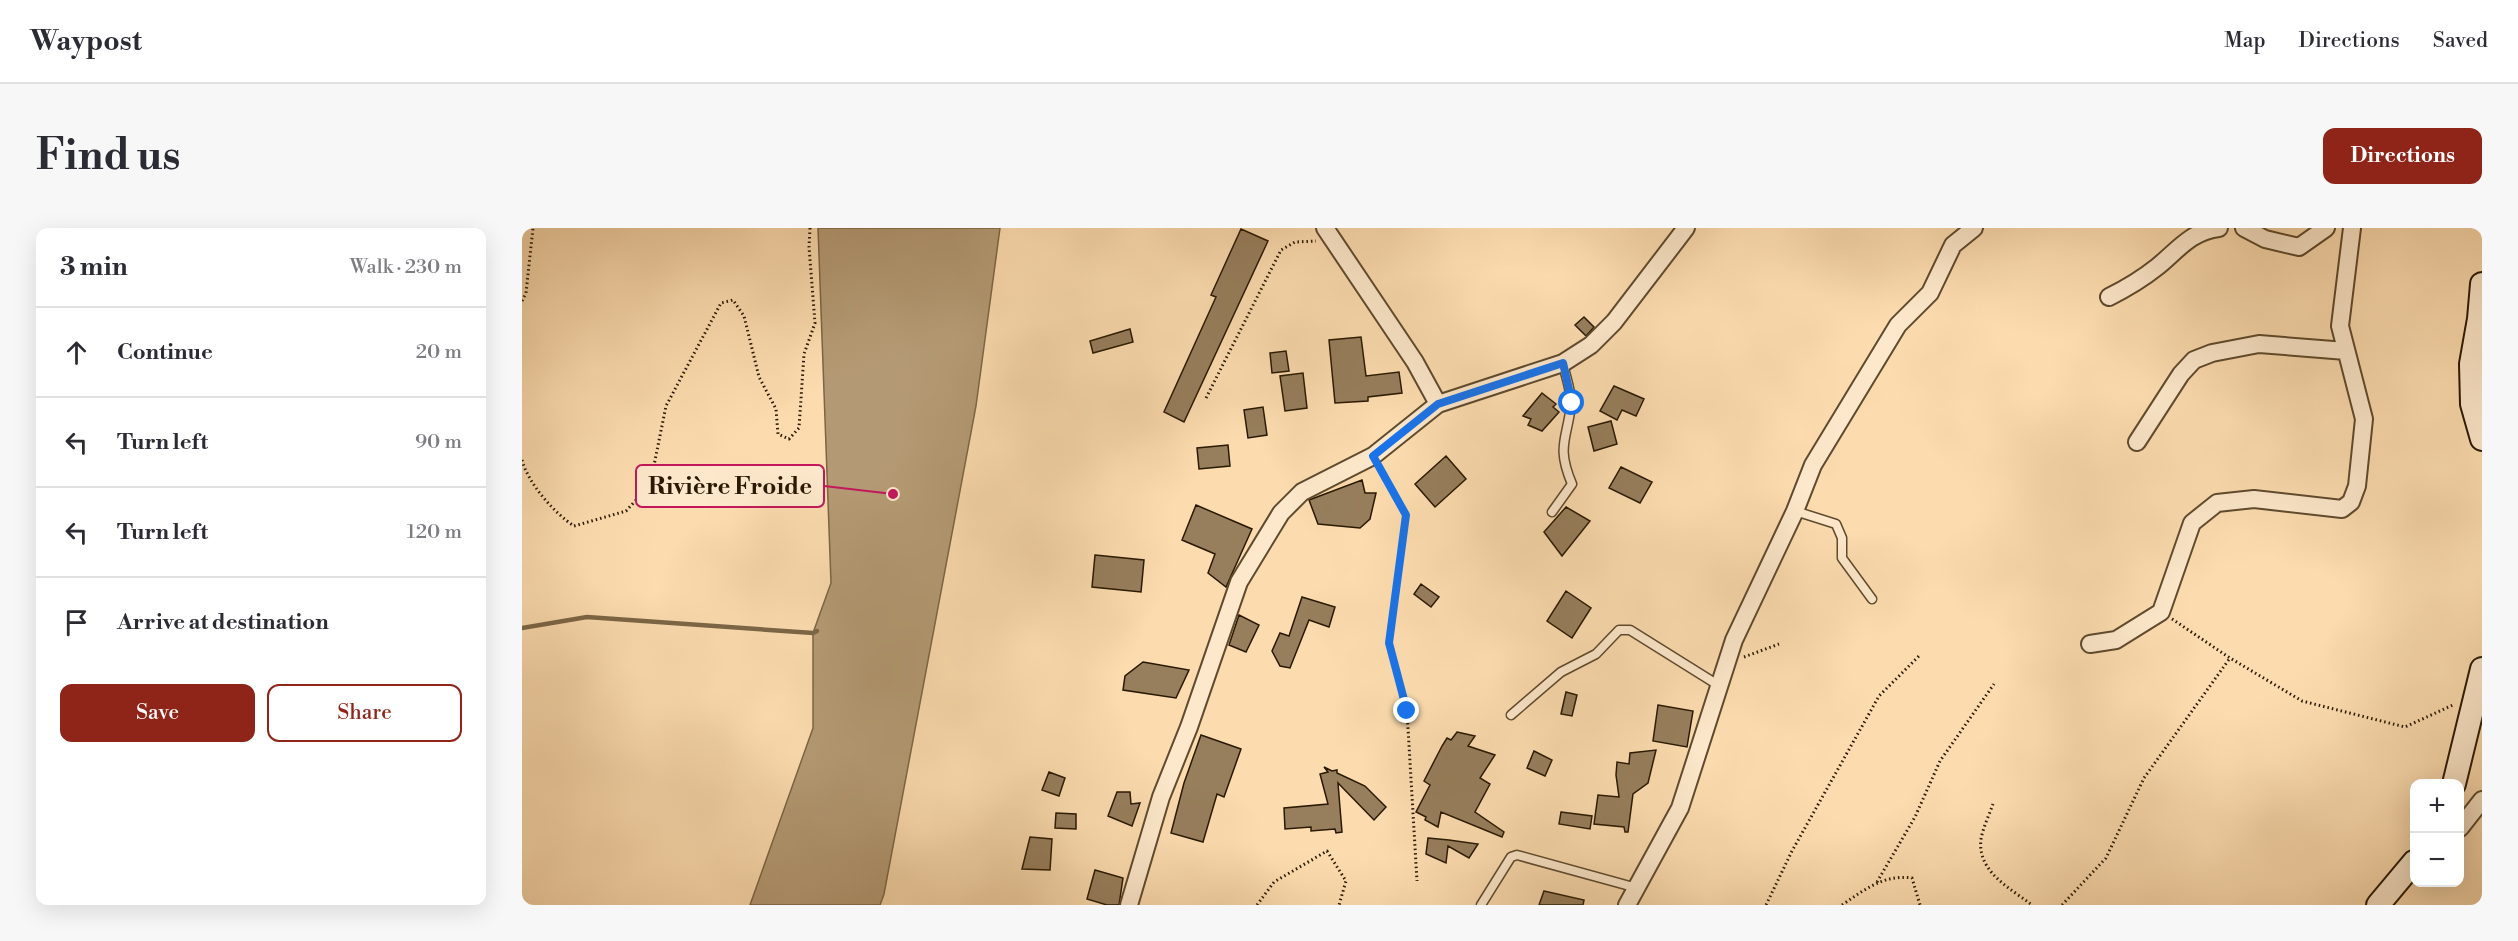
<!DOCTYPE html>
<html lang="en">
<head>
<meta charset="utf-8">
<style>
	:root { --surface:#fff; --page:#f7f7f7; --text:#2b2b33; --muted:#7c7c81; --line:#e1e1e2; --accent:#8f2418 }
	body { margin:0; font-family:"Libre Bodoni",serif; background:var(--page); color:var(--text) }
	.controls { position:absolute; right:18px; bottom:18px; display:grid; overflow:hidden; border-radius:12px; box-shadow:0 6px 24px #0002 }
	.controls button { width:54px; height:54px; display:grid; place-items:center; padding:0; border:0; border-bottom:2px solid var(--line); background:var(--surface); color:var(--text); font:30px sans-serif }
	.stop { position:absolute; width:18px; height:18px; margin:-14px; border:4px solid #1a73e8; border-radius:50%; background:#fff }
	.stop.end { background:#1a73e8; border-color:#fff; box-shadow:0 2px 6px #0008 }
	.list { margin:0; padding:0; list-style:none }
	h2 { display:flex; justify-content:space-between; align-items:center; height:78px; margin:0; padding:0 24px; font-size:26px }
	h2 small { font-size:20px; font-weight:400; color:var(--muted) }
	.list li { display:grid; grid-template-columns:39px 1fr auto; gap:18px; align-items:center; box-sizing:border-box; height:90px; padding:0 24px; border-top:2px solid var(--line) }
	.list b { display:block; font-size:22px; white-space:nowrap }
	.list em { font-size:20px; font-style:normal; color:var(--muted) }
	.actions { display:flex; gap:12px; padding:18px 24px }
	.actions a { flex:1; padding:14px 0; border:2px solid var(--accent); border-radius:12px; text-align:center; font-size:21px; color:var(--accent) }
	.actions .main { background:var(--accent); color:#fff }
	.icon { flex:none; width:33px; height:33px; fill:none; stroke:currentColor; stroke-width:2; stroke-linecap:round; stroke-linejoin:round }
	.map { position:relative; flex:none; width:1960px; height:677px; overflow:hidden; border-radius:12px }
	header { display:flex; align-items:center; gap:36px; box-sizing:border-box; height:84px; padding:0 30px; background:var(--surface); border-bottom:2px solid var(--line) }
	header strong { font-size:28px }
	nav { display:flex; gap:33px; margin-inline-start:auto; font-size:21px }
	.intro { display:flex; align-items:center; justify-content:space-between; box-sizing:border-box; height:144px; padding:0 36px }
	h1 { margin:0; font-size:42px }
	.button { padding:15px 27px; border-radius:12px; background:var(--accent); color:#fff; font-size:21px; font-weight:700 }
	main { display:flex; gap:36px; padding:0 36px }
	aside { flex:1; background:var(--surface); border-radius:12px; box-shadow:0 6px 24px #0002 }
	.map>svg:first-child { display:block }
	.water { fill:#b49a74; stroke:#7c6646; stroke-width:1.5 }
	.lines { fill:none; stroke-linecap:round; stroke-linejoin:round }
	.stream { stroke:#7c6646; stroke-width:4.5 }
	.building { fill:#977e5c; stroke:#291902; stroke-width:1.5 }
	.service-casing { stroke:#5e4a2d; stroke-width:11 }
	.minor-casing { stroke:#5e4a2d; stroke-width:20 }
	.secondary-casing { stroke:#291902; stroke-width:26 }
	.path { stroke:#291902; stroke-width:3; stroke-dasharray:1.5 3; stroke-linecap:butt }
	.service { stroke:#fde8cb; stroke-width:8 }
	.minor { stroke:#fde8cb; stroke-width:16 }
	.secondary { stroke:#fde8cb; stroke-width:22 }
	.route { stroke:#1a73e8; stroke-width:8 }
	.leader { fill:none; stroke:#c2185b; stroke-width:2 }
	.callout-dot { fill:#c2185b; stroke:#fde8cb; stroke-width:2 }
	.callout { fill:#fde8cb; stroke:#c2185b; stroke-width:2 }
	.callout-label { font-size:24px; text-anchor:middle; font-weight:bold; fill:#291902 }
</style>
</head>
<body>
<header>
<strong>Waypost</strong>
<nav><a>Map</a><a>Directions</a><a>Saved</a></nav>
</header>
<div class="intro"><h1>Find us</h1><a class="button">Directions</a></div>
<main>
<aside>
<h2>3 min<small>Walk · 230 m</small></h2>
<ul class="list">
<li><svg class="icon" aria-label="ahead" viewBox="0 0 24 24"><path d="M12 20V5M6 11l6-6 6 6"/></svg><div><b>Continue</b></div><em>20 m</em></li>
<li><svg class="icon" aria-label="left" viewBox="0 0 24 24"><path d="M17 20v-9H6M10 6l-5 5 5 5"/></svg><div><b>Turn left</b></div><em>90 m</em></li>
<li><svg class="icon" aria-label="left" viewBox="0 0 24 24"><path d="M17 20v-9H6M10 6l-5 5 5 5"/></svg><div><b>Turn left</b></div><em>120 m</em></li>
<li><svg class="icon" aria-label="arrive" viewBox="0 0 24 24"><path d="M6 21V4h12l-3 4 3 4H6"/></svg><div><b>Arrive at destination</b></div></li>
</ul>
<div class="actions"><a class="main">Save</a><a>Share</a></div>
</aside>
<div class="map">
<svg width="1960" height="677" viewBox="0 0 1960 677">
	<rect width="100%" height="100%" fill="#fcdcaf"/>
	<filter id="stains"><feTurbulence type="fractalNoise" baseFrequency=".00333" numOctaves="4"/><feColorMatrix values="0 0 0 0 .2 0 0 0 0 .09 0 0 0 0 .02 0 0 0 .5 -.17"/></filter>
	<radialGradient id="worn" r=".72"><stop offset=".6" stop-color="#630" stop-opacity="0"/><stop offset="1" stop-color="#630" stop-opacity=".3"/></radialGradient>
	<!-- water -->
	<path class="water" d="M296,0H478L454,178L362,666L358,677H228L291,500V405L309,355Z"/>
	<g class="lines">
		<!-- stream -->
		<path class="stream" d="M0,400L65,389L291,405L295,403"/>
	</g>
	<!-- building -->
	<path class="building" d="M719,1L746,13L662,194L642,184L694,69L689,67Z
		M1062,89L1072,99L1064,108L1053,97Z
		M608,101L611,114L571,125L568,113Z
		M839,109L844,148L877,144L880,165L846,169V173L813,175L807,112Z
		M764,123L767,143L750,145L748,125Z
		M781,145L785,180L763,183L758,148Z
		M1092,158L1122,171L1114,188L1100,182L1095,192L1078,183Z
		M1020,165L1034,176L1031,179L1037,184L1020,203L1006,197L1009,191L1001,188Z
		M741,179L745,207L726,210L722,182Z
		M1089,193L1095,216L1072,223L1066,199Z
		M706,217L708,238L677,241L675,220Z
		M924,228L944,251L913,279L893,256Z
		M1099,239L1130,254L1118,275L1087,260Z
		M840,252L843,265H854L848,291L838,300L796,296L787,272Z
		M674,277L730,301L704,359L686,345L693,326L660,312Z
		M1044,279L1068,293L1040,328L1022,304Z
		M573,327L622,332L619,364L570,359Z
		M899,356L917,369L909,379L892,366Z
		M1044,363L1069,380L1050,410L1025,393Z
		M780,369L813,379L807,399L787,392L768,440L758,438L750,423L758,405L767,408Z
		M717,387L737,397L724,424L707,417Z
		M621,434L667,442L654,470L601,462L603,448Z
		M1044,464L1055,467L1050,488L1039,486Z
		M1136,477L1171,483L1165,519L1131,513Z
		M935,504L953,508L946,518L973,527L958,550L968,556L953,584L982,604L980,609L919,584L916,599L903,592L904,589L894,584L908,557L902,553L920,518L925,510L929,512Z
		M679,507L719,521L702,569L695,566L681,614L649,605L662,555Z
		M1134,522L1126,555L1111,566L1106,604H1103L1102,599L1072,596L1076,567L1097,569L1094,547L1095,534L1107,536L1108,525Z
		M1012,523L1030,532L1023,548L1005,540Z
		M802,539L810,543L815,542V545L843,558L864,579L852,592L816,555L820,604L814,605L813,601L789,603V599L763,601L762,580L806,576L798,546L806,544Z
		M527,544L543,550L537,568L520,562Z
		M595,564H608L609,576L618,575L610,598L586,588Z
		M1039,584L1070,588L1068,601L1037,596Z
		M534,585L554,586V601L533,600Z
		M508,609L530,611L528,642L500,641Z
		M906,610L927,612L956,616L947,630L926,618L924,635L904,626Z
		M573,642L601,650L597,677H585L565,671Z
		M1022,663L1062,672L1061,677H1017Z"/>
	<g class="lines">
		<!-- service casing -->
		<g class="service-casing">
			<path id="service" d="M1273,283L1314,296L1320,310V330L1350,371
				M1030,284L1050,256C1034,218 1045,212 1049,177C1050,164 1043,147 1041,135
				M989,487L1039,444L1074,426L1097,402H1108L1196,457
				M959,677L989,629L995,627L1115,660"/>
		</g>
		<!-- minor casing -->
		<g class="minor-casing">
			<path id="minor" d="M803,0L893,134L916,176
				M1722,0L1743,11L1777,19L1804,0
				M1587,69C1605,60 1620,51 1635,39C1655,23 1669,3 1697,0
				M1615,214L1659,146L1672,132L1690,125L1737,116L1824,123
				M1568,416L1594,412L1639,384L1670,295L1695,275L1732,271L1820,281L1829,274L1835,258L1842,191L1818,98L1830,0
				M1938,600L1960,572
				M607,677L639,569L667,499L717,354L759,285L780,264L851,228L916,176L1041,135L1069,117L1092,94L1164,0
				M1105,677L1158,580L1212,412L1273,283L1291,237L1376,97L1408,65L1431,17L1452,0"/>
		</g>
		<!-- secondary casing -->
		<g class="secondary-casing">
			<path id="secondary" d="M1960,56L1957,91L1949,136L1950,176L1960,211
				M1932,556L1960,441
				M1856,677L1892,634"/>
		</g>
		<!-- path -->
		<path class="path" d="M0,73L4,65L11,0
			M684,170L759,22L773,14L794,13
			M0,232C6,255 32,285 52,298L104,283L128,257L144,178L199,75L211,72L222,88L237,149L254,181L256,206L267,211L277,200L282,126L293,95L287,19L288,0
			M857,240L884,287L867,415L885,483L895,653
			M1650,391L1708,430L1780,473L1883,499L1933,476
			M1222,429L1257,416
			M1471,576C1467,587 1461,600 1459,611C1455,644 1488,660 1510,677
			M1355,654L1393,589L1418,533L1472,456
			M735,677L752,654L805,623L824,653L817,677
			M1244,677L1270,623L1357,468L1397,428
			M1320,677C1342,662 1362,646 1390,650L1398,677
			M1540,677L1584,630L1622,550L1708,430"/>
		<!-- service -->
		<use href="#service" class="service"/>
		<!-- minor -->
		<use href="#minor" class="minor"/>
		<!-- secondary -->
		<use href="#secondary" class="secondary"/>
	</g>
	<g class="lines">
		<!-- route -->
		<path class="route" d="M885,483L867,415L884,287L851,228L916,176L1041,135L1050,175"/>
	</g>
	<!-- callouts -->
	<path class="leader" d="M371 266L302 258"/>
	<circle class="callout-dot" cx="371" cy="266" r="6"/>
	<rect class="callout" x="114" y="237" width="188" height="42" rx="6"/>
	<g class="callout-label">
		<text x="208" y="266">Rivière Froide</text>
	</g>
	<rect width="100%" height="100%" filter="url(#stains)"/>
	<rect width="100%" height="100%" fill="url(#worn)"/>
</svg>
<div class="controls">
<button>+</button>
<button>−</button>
</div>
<div class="stop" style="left:1050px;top:175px"></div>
<div class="stop end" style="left:885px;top:483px"></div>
</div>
</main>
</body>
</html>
